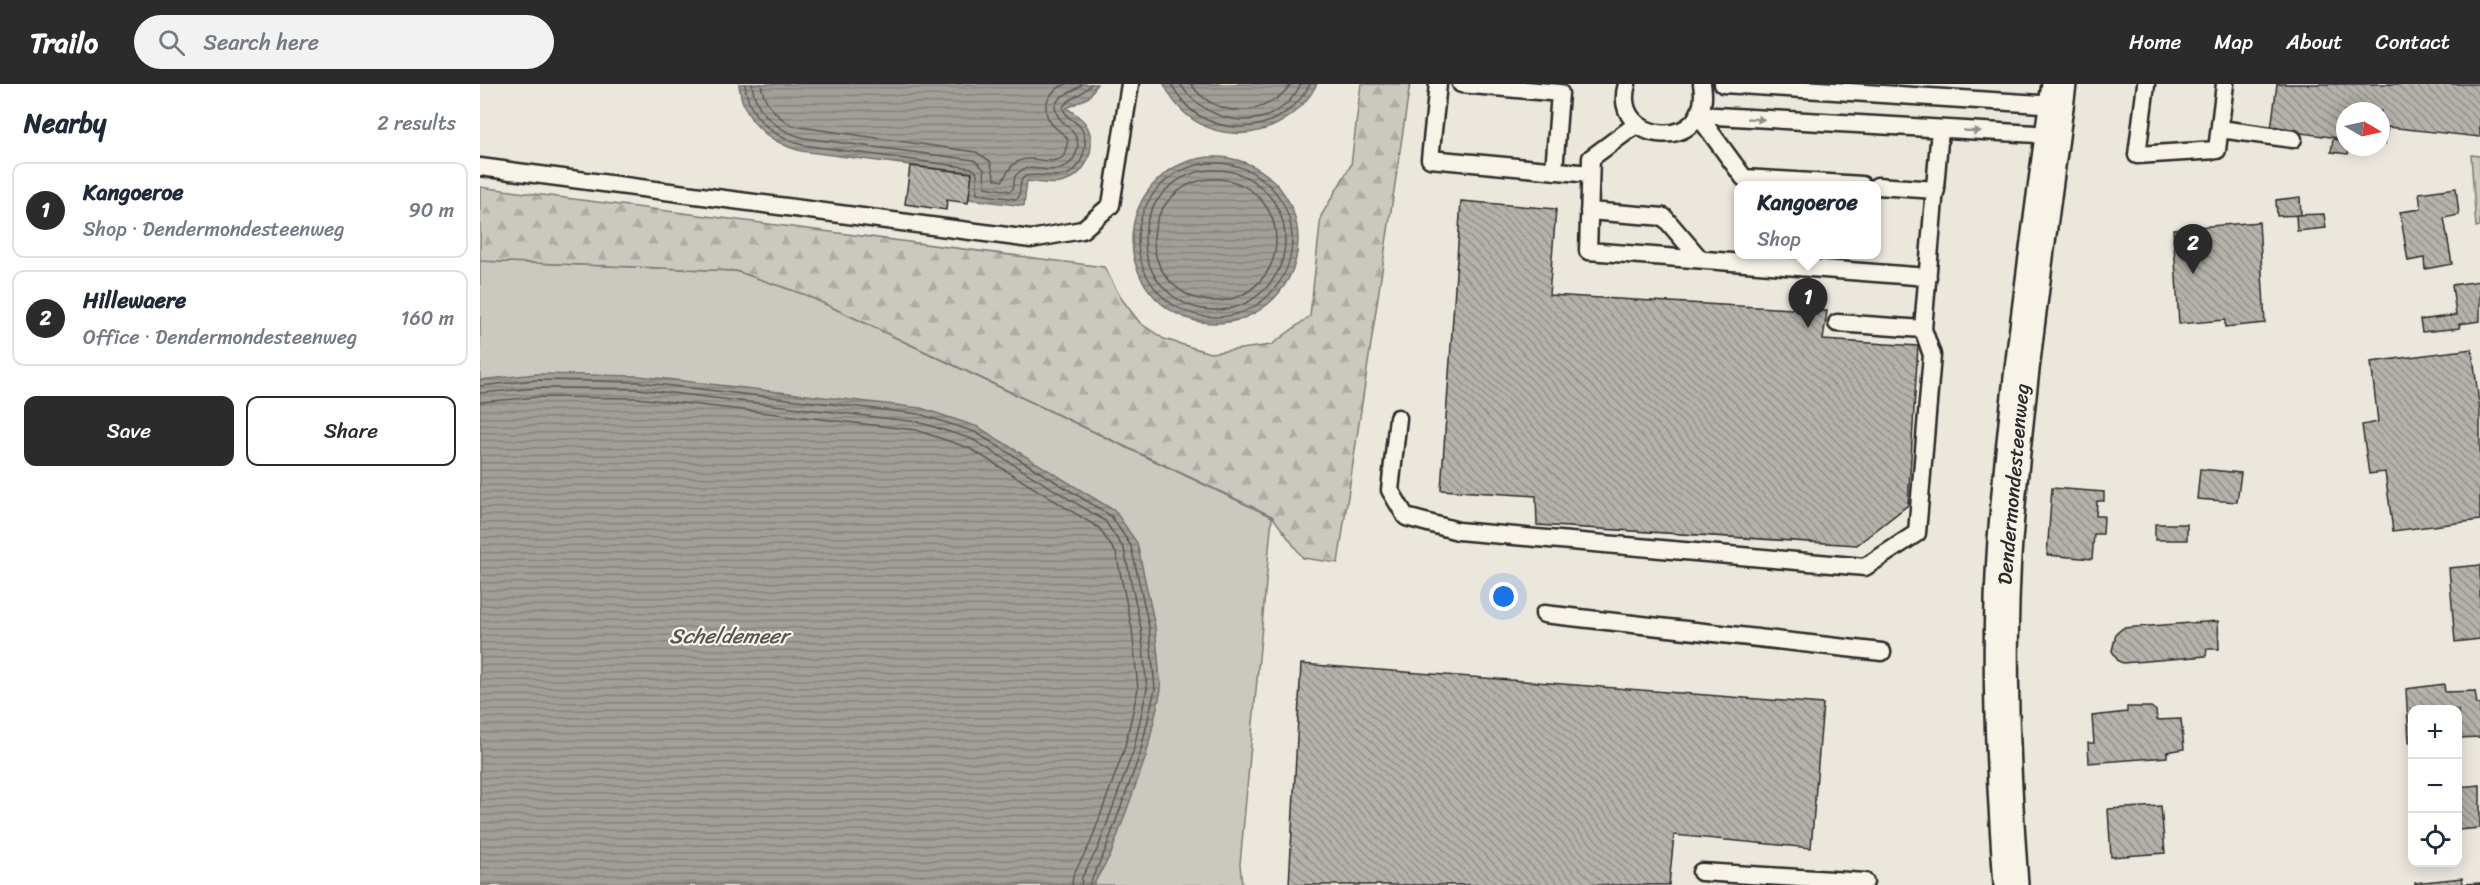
<!DOCTYPE html>
<html lang="en">
<head>
<meta charset="utf-8">
<style>
	:root { --surface:#fff; --page:#f2f2f3; --text:#1f2937; --muted:#747a83; --line:#e0e1e3; --accent:#2b2b2b }
	body { margin:0; font-family:Sriracha,sans-serif; background:var(--page); color:var(--text) }
	.controls { position:absolute; right:18px; bottom:18px; display:grid; overflow:hidden; border-radius:12px; box-shadow:0 3px 15px #0003 }
	.controls button { width:54px; height:54px; display:grid; place-items:center; padding:0; border:0; border-bottom:2px solid var(--line); background:var(--surface); color:var(--text); font:30px sans-serif }
	.compass { position:absolute; left:1856px; top:18px; width:54px; height:54px; border-radius:50%; background:var(--surface); box-shadow:0 3px 15px #0003; rotate:99deg }
	.you { position:absolute; left:1024px; top:513px; width:21px; height:21px; margin:-15px; border:4px solid #fff; border-radius:50%; background:#1a73e8; box-shadow:0 0 0 9px #1a73e833 }
	.badge { display:grid; place-items:center; width:39px; height:39px; border-radius:50%; background:var(--accent); color:#fff; font-size:20px; font-weight:700 }
	.pin { position:absolute; translate:-50% -50px; filter:drop-shadow(0 2px 3px #0008) }
	.pin::after { content:''; position:absolute; top:32px; width:21px; height:18px; background:inherit; clip-path:polygon(0 0,100% 0,50% 100%) }
	.popup { position:absolute; left:1254px; top:97px; width:147px; height:78px; box-sizing:border-box; display:grid; place-content:center; border-radius:12px; background:var(--surface); filter:drop-shadow(0 2px 4px #0005); font-size:20px; white-space:nowrap; color:var(--muted) }
	.popup b { font-size:22px; color:var(--text) }
	.popup::after { content:''; position:absolute; left:50%; top:100%; margin-left:-12px; border:12px solid transparent; border-top-color:var(--surface) }
	.list { margin:0; padding:0; list-style:none }
	h2 { display:flex; justify-content:space-between; align-items:center; height:78px; margin:0; padding:0 24px; font-size:26px }
	h2 small { font-size:20px; font-weight:400; color:var(--muted) }
	.list li { display:grid; grid-template-columns:39px 1fr auto; gap:18px; align-items:center; box-sizing:border-box; height:96px; margin:0 12px 12px; padding:0 12px; border:2px solid var(--line); border-radius:12px }
	.list b { display:block; font-size:22px; white-space:nowrap }
	.list p { margin:0; font-size:20px; white-space:nowrap; color:var(--muted) }
	.list em { font-size:20px; font-style:normal; color:var(--muted) }
	.actions { display:flex; gap:12px; padding:18px 24px }
	.actions a { flex:1; padding:14px 0; border:2px solid var(--accent); border-radius:12px; text-align:center; font-size:21px; color:var(--accent) }
	.actions .main { background:var(--accent); color:#fff }
	.icon { flex:none; width:33px; height:33px; fill:none; stroke:currentColor; stroke-width:2; stroke-linecap:round; stroke-linejoin:round }
	.map { position:relative; flex:none; width:2000px; height:801px; overflow:hidden }
	header { display:flex; align-items:center; gap:36px; box-sizing:border-box; height:84px; padding:0 30px; background:var(--accent); color:#fff }
	header strong { font-size:28px }
	nav { display:flex; gap:33px; margin-inline-start:auto; font-size:21px }
	.search { width:420px; height:54px; background:var(--page); display:flex; align-items:center; gap:15px; box-sizing:border-box; padding:0 21px; border-radius:33px; color:var(--muted); font-size:22px }
	main { display:flex }
	aside { flex:1; background:var(--surface) }
	.map>svg:first-child { display:block }
	.green { fill:#cbc8bf; stroke:#7b7a75; stroke-width:1.5 }
	.forest { fill:url(#forest-firs); stroke:#7b7a75; stroke-width:1.5 }
	.water { fill:url(#water-rules); stroke:#72716c; stroke-width:1.5 }
	.lines { fill:none; stroke-linecap:round; stroke-linejoin:round }
	.shore { stroke:#5b5957; stroke-width:1.5 }
	.building { fill:url(#building-back-hatch); stroke:#2b2b2b; stroke-width:1.5 }
	.lane-casing { stroke:#2b2b2b; stroke-width:21 }
	.secondary-casing { stroke:#2b2b2b; stroke-width:38 }
	.lane { stroke:#f7f3e8; stroke-width:16 }
	.secondary { stroke:#f7f3e8; stroke-width:33 }
	.oneway { fill:#918f8a }
	.labels { text-anchor:middle; stroke-width:4.5; stroke-linejoin:round; paint-order:stroke }
	.street-label { font-size:20px; fill:#2b2b2b; stroke:#f7f3e8 }
	.water-label { font-size:21px; font-style:italic; fill:#555451; stroke:#f7f3e8 }
</style>
</head>
<body>
<header>
<strong>Trailo</strong>
<div class="search"><svg class="icon" aria-label="search" viewBox="0 0 24 24"><circle cx="10" cy="10" r="6"/><path d="M15 15l6 6"/></svg>Search here</div>
<nav><a>Home</a><a>Map</a><a>About</a><a>Contact</a></nav>
</header>
<main>
<aside>
<h2>Nearby<small>2 results</small></h2>
<ul class="list">
<li><span class="badge">1</span><div><b>Kangoeroe</b><p>Shop · Dendermondesteenweg</p></div><em>90 m</em></li>
<li><span class="badge">2</span><div><b>Hillewaere</b><p>Office · Dendermondesteenweg</p></div><em>160 m</em></li>
</ul>
<div class="actions"><a class="main">Save</a><a>Share</a></div>
</aside>
<div class="map">
<svg width="2000" height="801" viewBox="0 0 2000 801">
	<defs>
		<pattern id="forest-firs" width="22" height="20" patternUnits="userSpaceOnUse" patternTransform="scale(1.5)"><rect width="22" height="20" fill="#cbc8bf"/><path d="M5 1l3.5 6h-7zM16 11l3.5 6h-7z" fill="#aeaca4"/></pattern>
		<pattern id="water-rules" width="6" height="5" patternUnits="userSpaceOnUse" patternTransform="scale(1.5)"><rect width="6" height="5" fill="#a29f98"/><path d="M0 2.5h6" fill="none" stroke="#84827c"/></pattern>
		<pattern id="building-back-hatch" width="6" height="6" patternUnits="userSpaceOnUse" patternTransform="scale(1.5)"><rect width="6" height="6" fill="#b5b2ab"/><path d="M-1 5l2 2M0 0l6 6M5-1l2 2" fill="none" stroke="#93918b"/></pattern>
	</defs>
	<rect width="100%" height="100%" fill="#ebe7dd"/>
	<filter id="ink" filterUnits="userSpaceOnUse"><feTurbulence type="fractalNoise" baseFrequency=".0167" numOctaves="2"/><feDisplacementMap in="SourceGraphic" scale="12" xChannelSelector="R" yChannelSelector="G"/><feConvolveMatrix kernelMatrix="1 2 1 2 8 2 1 2 1" color-interpolation-filters="sRGB"/></filter>
	<g filter="url(#ink)">
		<!-- green -->
		<path class="green" d="M0,177L256,187L326,211L792,433L760,780L762,801H0Z"/>
		<!-- forest -->
		<path class="forest" d="M881,0H930L858,479L823,474L792,432L326,211L256,187L0,177V103L624,183L641,214L660,239L684,255L730,269L791,261L830,232L841,132L871,81Z
			M1991,71L2000,72V142L1996,143Z"/>
		<!-- water -->
		<path class="water" d="M259,0H617L609,13L587,24C593,28 600,33 605,39C620,61 606,94 580,99C570,101 558,98 547,97L544,122L489,115L491,89L321,67C288,58 262,36 259,0Z
			M684,0H837C804,64 715,68 684,0Z
			M652 156a83 83 0 1 1 166 0a83 83 0 1 1-166 0Z
			M56,290L159,292L441,324L498,343L635,427L657,459L675,542L681,606L666,672L631,770L613,801H0V296Z"/>
		<g class="lines">
			<!-- shore -->
			<path class="shore" d="M265,0C268,33 292,53 323,61L492,84L497,89V110L536,115L539,113L541,97L545,92C568,87 595,105 604,67C606,60 605,51 601,44C595,36 584,33 583,23C588,14 602,12 611,0
				M272,0C275,29 298,47 324,54L494,76L504,85L505,103L530,107L533,105L535,92L543,85C555,82 567,88 580,85C586,83 591,79 594,74C609,45 575,43 575,22C580,8 593,10 602,0
				M281,0C284,20 296,32 313,42L496,68L510,77L515,95L522,97C527,91 528,83 537,78C552,69 570,84 584,72L588,56C584,48 576,46 571,39C559,22 570,5 587,0
				M691,0C698,12 706,24 718,31C758,56 809,41 830,0
				M700,0C729,44 795,52 821,0
				M711,0C735,36 787,34 811,0
				M658 156a77 77 0 1 1 154 0a77 77 0 1 1-154 0Z
				M665 156a70 70 0 1 1 140 0a70 70 0 1 1-140 0Z
				M674 156a61 61 0 1 1 122 0a61 61 0 1 1-122 0Z
				M0,302L57,296L158,298L439,330L495,348L631,432L651,462L669,543L675,605L660,670L625,767L609,801
				M0,309L57,304L158,305L438,338L492,355L625,437L644,465L661,544L667,605L653,668L618,764L602,793L601,801
				M0,318L58,313L157,314L436,346L489,364L619,444L636,469L652,545L658,605L644,666L610,760L593,791L592,801"/>
		</g>
		<!-- building -->
		<path class="building" d="M1797,0H2000V53L1908,43L1905,60L1901,59V27H1865V55L1791,45Z
			M1853,55L1865,57V63H1870L1868,70L1851,68Z
			M430,82L492,89L488,119L467,116L466,126L425,120Z
			M1976,104L1979,131L1964,134L1972,180L1945,185L1944,174L1928,177L1920,128L1941,125L1939,109Z
			M1820,113L1821,131L1797,132L1796,116Z
			M981,117L1076,125L1069,211L1347,227L1343,256L1438,262L1428,421L1377,461L1057,441L1056,412L961,406Z
			M1844,130L1846,144L1817,147L1816,131Z
			M1779,138L1785,239L1745,243V236L1699,240L1693,145Z
			M2000,197V237L1979,240L1980,244L1942,248L1940,236L1976,231L1972,201Z
			M1992,265L2000,327V436L1913,447L1905,388L1889,390L1882,341L1898,338L1891,278Z
			M1720,385L1761,389L1757,418L1717,415Z
			M1572,404L1624,408V417H1617L1616,432H1624L1623,450H1614L1612,475L1567,471Z
			M1675,440H1707V456H1675Z
			M2000,481V555L1975,558L1969,484Z
			M1738,537L1739,565H1727L1726,572L1643,579L1638,577L1632,567L1636,550L1643,544Z
			M821,580L1343,620L1331,764L1194,751L1189,801H809Z
			M1964,600L1965,608L1995,607L1997,620H2000V653L1978,654V626H1932V658H1929L1926,605Z
			M1647,623H1671L1676,627L1677,636L1701,635L1704,665L1687,668V673L1609,679L1608,659H1614L1612,632L1647,628Z
			M2000,701V744L1978,746V703Z
			M1681,722L1685,769L1631,773L1628,725Z
			M1982,794L1983,800L2000,799V801H1935V799Z"/>
		<g class="lines">
			<!-- lane casing -->
			<g class="lane-casing">
				<path id="lane" d="M958,0L950,75L1110,90
					M981,0L1080,9L1074,87
					M1147,0C1129,61 1234,71 1222,0
					M1243,0L1577,21
					M1666,0L1657,71L1737,66L1745,0
					M1218,31L1573,51
					M1218,31L1264,94L1382,101
					M1157,40L1111,74L1108,167L1448,193
					M1740,45L1813,55
					M0,83L551,155L602,146L631,121L650,0
					M1397,102L1456,106
					M1109,127L1184,133L1220,175
					M1357,239L1443,245L1460,45
					M918,334L910,406L926,433L978,447L1385,483L1437,449L1452,271L1443,245
					M1064,530L1402,568
					M1221,788L1385,798"/>
			</g>
			<!-- secondary casing -->
			<g class="secondary-casing">
				<path id="secondary" d="M1531,801C1523,686 1517,571 1525,456C1537,304 1559,151 1579,0"/>
			</g>
			<!-- lane -->
			<use href="#lane" class="lane"/>
			<!-- secondary -->
			<use href="#secondary" class="secondary"/>
		</g>
		<!-- one-way arrows -->
		<defs><path id="oneway-solid" d="M-6-.8H1V-3.2L6.5 0L1 3.2V.8H-6Z" transform="scale(1.5)"/></defs>
		<g class="oneway">
			<use href="#oneway-solid" transform="translate(1276 35) rotate(3)"/>
			<use href="#oneway-solid" transform="translate(1492 47) rotate(3)"/>
		</g>
	</g>
	<g class="labels">
		<!-- street labels -->
		<g class="street-label">
			<text transform="translate(1533 400) rotate(-85)" y="7">Dendermondesteenweg</text>
		</g>
		<!-- water labels -->
		<g class="water-label">
			<text x="249" y="559">Scheldemeer</text>
		</g>
	</g>
</svg>
<div class="controls">
<button>+</button>
<button>−</button>
<button><svg class="icon" aria-label="locate" viewBox="0 0 24 24"><circle cx="12" cy="12" r="6"/><path d="M12 2v4M12 18v4M2 12h4M18 12h4"/></svg></button>
</div>
<svg class="compass" viewBox="-18 -18 36 36"><path d="M0-13l5 13h-10z" fill="#e53935"/><path d="M0 13l5-13h-10z" fill="#747a83"/></svg>
<div class="you"></div>
<div class="pin badge" style="left:1328px;top:244px">1</div>
<div class="popup"><b>Kangoeroe</b>Shop</div>
<div class="pin badge" style="left:1713px;top:190px">2</div>
</div>
</main>
</body>
</html>
